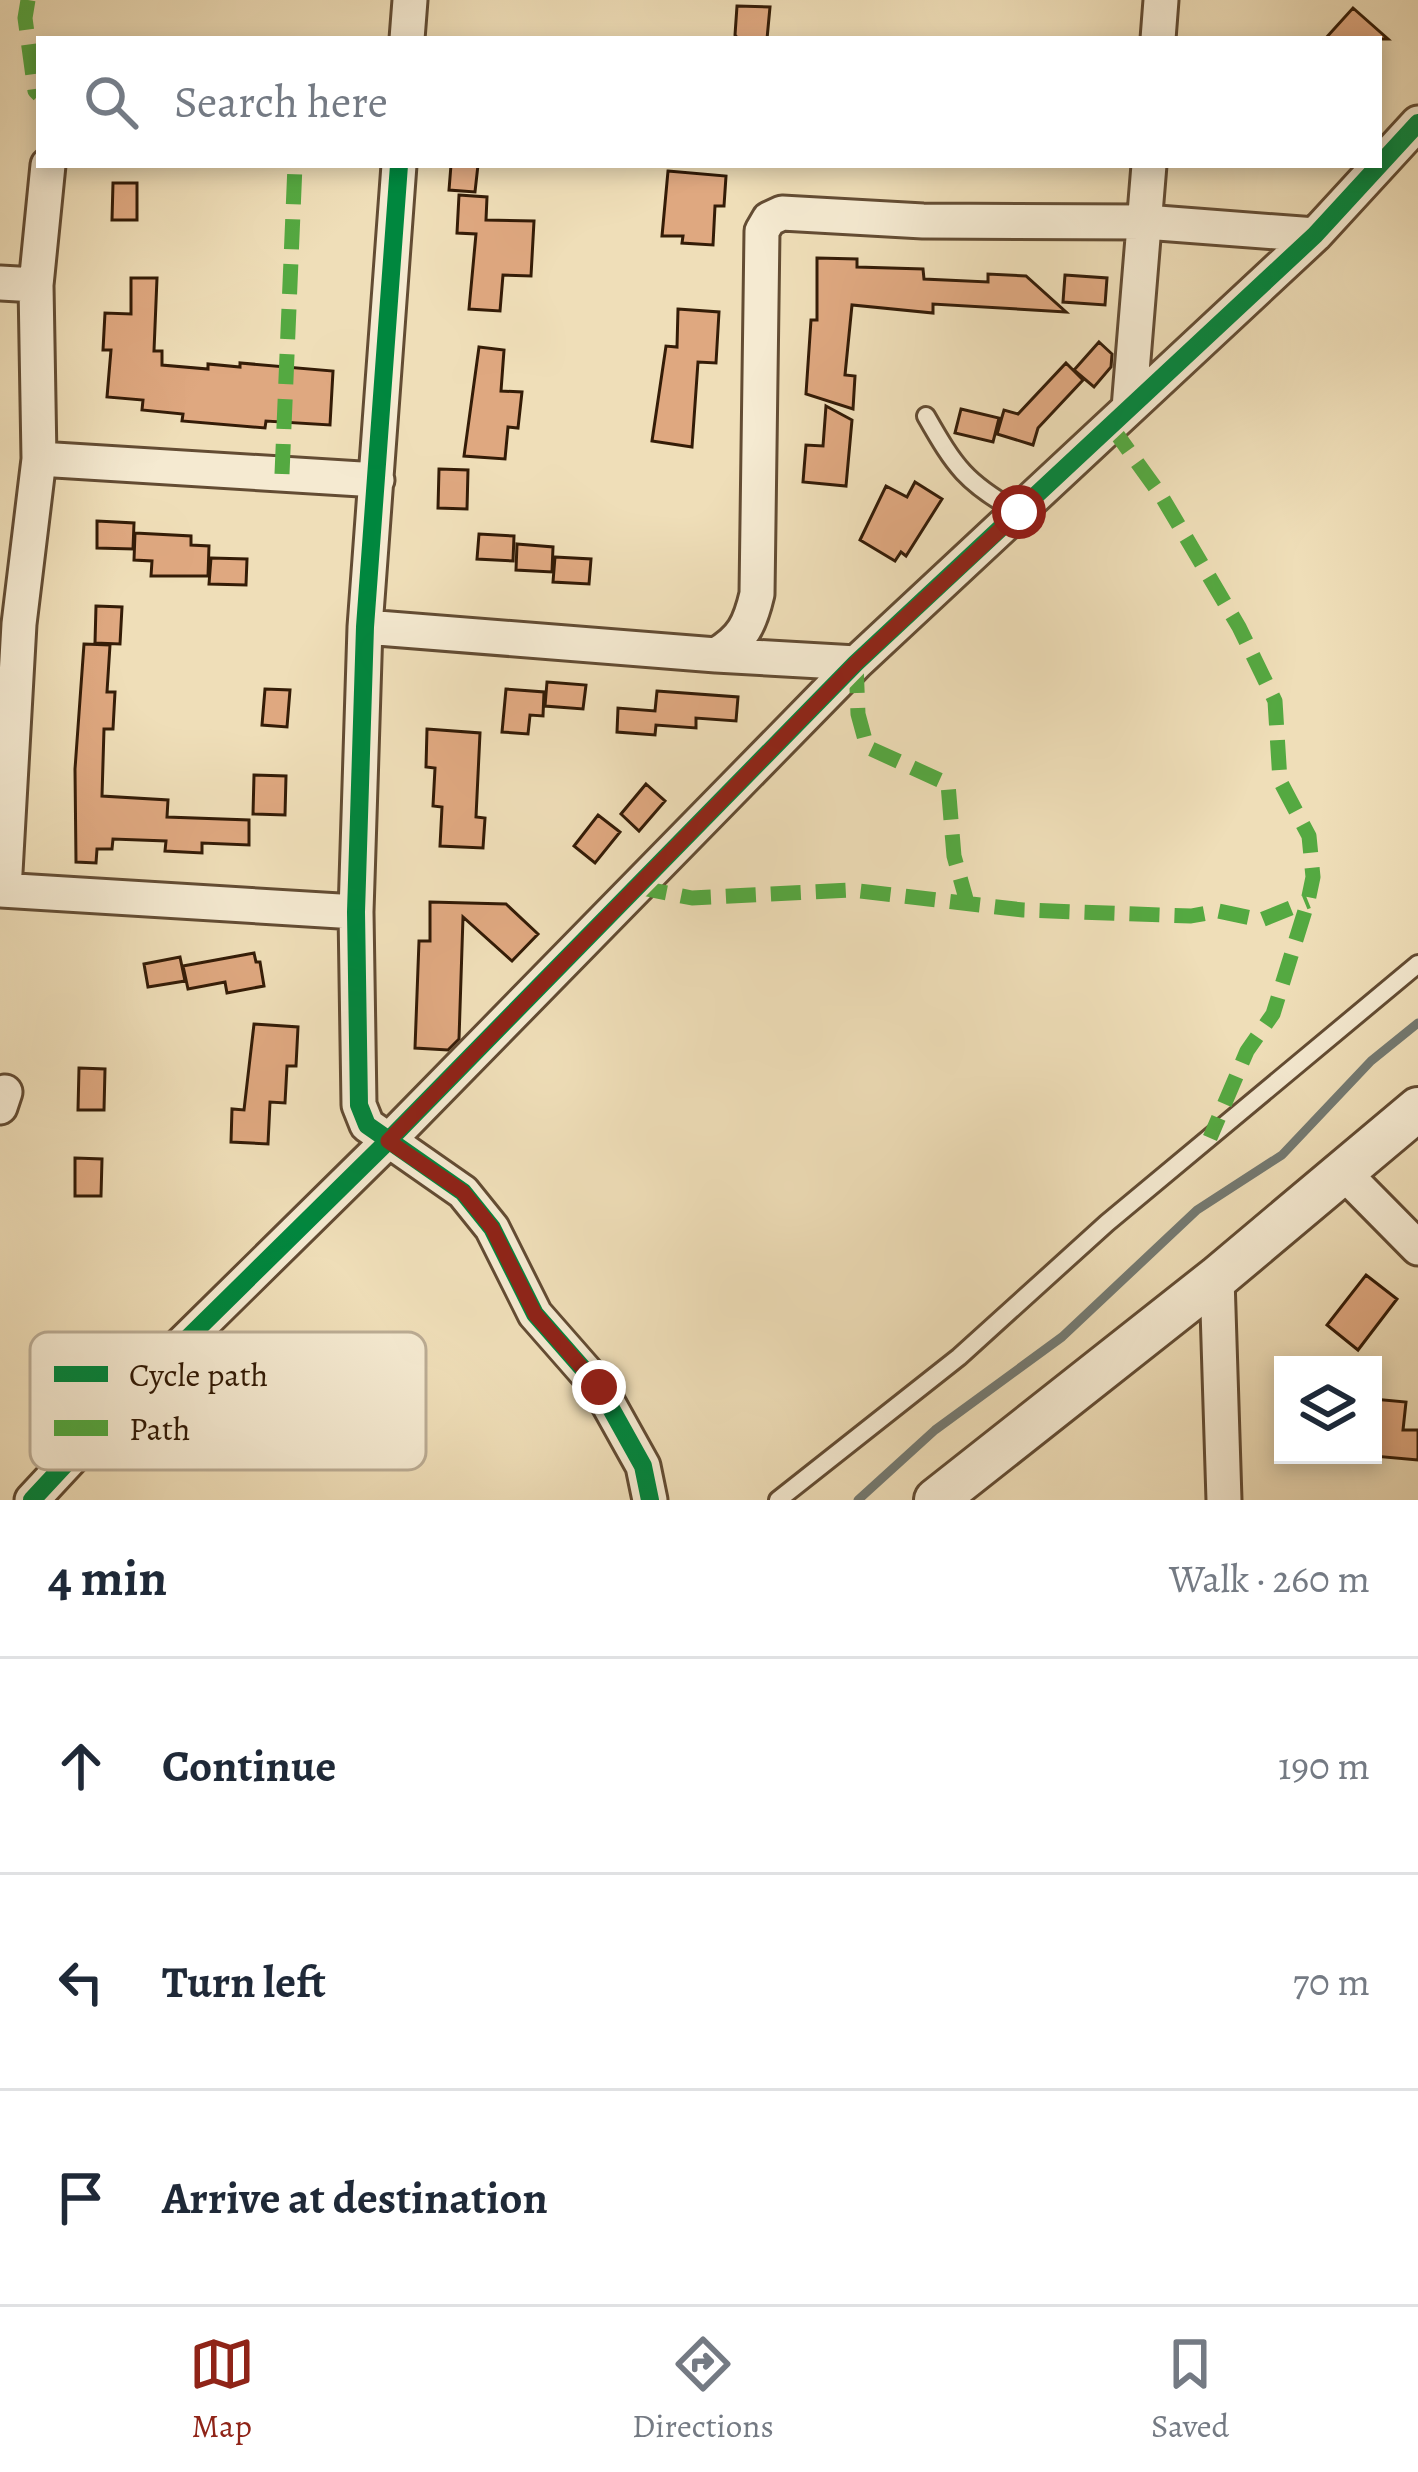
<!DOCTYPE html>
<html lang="en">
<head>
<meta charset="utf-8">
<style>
	:root { --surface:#fff; --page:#f6f6f7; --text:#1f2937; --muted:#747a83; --line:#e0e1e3; --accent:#8f2418 }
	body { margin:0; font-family:Alegreya,serif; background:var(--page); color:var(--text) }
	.controls { position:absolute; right:36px; bottom:36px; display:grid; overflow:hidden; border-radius:0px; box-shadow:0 6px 18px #0003 }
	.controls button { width:108px; height:108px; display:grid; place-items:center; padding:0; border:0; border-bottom:3px solid var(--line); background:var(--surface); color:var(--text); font:60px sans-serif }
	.stop { position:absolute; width:36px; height:36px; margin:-27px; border:9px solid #8f2418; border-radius:50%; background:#fff }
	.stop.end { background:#8f2418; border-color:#fff; box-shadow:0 3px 12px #0008 }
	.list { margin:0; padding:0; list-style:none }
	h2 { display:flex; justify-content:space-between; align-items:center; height:156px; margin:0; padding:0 48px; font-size:51px }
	h2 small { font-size:39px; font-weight:400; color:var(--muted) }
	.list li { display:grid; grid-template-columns:78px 1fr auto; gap:36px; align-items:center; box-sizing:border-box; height:216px; padding:0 48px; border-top:3px solid var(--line) }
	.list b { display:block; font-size:45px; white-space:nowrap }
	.list em { font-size:39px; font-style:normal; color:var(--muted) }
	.icon { flex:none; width:66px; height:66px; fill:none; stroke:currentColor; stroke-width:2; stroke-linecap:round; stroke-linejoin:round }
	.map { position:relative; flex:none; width:1418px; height:1500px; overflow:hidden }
	.search { position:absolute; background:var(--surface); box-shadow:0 6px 18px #0003; left:36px; right:36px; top:36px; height:132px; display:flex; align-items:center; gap:30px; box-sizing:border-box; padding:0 42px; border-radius:0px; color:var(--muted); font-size:45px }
	.sheet { height:804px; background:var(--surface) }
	nav { display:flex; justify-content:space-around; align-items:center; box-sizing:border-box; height:168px; border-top:3px solid var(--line); background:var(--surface); font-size:33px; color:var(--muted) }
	nav a { display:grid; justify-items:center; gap:6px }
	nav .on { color:var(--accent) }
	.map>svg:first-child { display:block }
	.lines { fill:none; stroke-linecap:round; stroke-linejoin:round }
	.stream { stroke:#747a72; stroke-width:9 }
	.building { fill:#dfa880; stroke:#341c07; stroke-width:3 }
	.service-casing { stroke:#634c33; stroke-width:22 }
	.minor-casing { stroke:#634c33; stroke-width:39 }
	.tertiary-casing { stroke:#634c33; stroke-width:48 }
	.service { stroke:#f5ead1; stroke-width:16 }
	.minor { stroke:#f5ead1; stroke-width:33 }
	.tertiary { stroke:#f5ead1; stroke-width:42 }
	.quiet { stroke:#54a941; stroke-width:15; stroke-dasharray:30 15; stroke-linecap:butt }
	.cycleway-casing { stroke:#f5ead1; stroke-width:26 }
	.cycleway { stroke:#00873e; stroke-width:18 }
	.route { stroke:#8f2418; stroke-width:15 }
	.key { fill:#f5ead1; stroke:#bbac94; stroke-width:3 }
	.key-label { font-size:33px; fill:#341c07 }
</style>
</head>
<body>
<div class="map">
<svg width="1418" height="1500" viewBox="0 0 1418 1500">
	<rect width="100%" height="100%" fill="#efdeb8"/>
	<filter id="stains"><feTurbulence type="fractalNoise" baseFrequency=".00167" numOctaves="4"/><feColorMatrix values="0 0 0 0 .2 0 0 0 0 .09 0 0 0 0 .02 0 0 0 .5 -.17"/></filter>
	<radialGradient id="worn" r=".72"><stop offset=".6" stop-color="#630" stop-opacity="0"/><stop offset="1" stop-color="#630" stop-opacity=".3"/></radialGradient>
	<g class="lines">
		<!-- stream -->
		<path class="stream" d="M858,1500L935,1430L1062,1337L1197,1210L1282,1155L1371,1061L1418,1023"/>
	</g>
	<!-- building -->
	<path class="building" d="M737,6L770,7L767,39H738L735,35Z
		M1353,8L1388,39H1325Z
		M451,165H478L475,192L449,190Z
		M668,171L726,176L724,206H715L713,245L682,243L683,236H662Z
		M113,183H137V220H112Z
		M459,195L487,197L486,220L534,221L531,276L503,275L500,311L469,309L476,234L457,233Z
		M817,258L857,259V267L923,269L924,279L988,282V274L1026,276L1066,312L933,304V313L852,305L845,375L855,376L853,409L806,394L811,320H817Z
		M1065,275L1107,278L1105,305L1063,302Z
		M131,278H157L154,351H162V365L208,369V364L240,367V363L333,371L330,425L266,421L265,428L182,421L183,414L142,410L143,400L107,397L111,350H103L105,313L131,314Z
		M678,309L719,312L716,363L698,362L692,447L652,441L666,346L677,347Z
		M1099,342L1112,354L1111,367L1094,387L1074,370Z
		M479,347L504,350L501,391L522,392L518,428L508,427L505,459L464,456Z
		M1066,363L1083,380L1038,428L1033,445L997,434L1004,410L1018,414Z
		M826,406L852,420L846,486L803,482L806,445L823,446Z
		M961,409L999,418L993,442L955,433Z
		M439,469L468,470L467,509L438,508Z
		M915,482L942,499L906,556L901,552L895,561L860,540L886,486L907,497Z
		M97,521L134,523L133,549L97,548Z
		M135,533L191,536V545L209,546L208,576H151L152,561L134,560Z
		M479,534L514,536L513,561L477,559Z
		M517,544L553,547L552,572L516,570Z
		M555,557L591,559L589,584L553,582Z
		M211,558L247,559L246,585L209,584Z
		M96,606L122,607L120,644L95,643Z
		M84,644L110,645L107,692H115L113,729H104L102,796L168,800L167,817L249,820V845L202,843V853L165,851L166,841L113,839L112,849H97L96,863L76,862L75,769Z
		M547,682L586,685L583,709L545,706Z
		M265,689L290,690L287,727L262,725Z
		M506,689L544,692L543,716L530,715L528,734L502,732Z
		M657,691L738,697L736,721L696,718V728L656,725L655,735L617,732L618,708L655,711Z
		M427,729L480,733L476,817L485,818L483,848L440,846L442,807L433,806L435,768L426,767Z
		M254,775L286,776L285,815L253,814Z
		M646,784L665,801L639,831L621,814Z
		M598,815L620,832L595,863L574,846Z
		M430,902L506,904L538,934L512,961L463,917L459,1039L448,1050L415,1048L419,941H430Z
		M254,953L256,962H260L264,986L227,993L225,982L188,989L183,966Z
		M180,957L185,981L148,987L144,964Z
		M254,1024L298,1027L296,1066H287L285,1103L270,1102L268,1144L231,1142L232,1109L244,1110Z
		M79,1068L105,1069L104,1110H78Z
		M75,1158L102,1159L101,1196H75Z
		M1366,1275L1397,1299L1358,1350L1327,1325Z
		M1373,1399L1406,1402L1403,1430H1418V1460L1373,1456Z"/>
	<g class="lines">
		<!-- service casing -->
		<g class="service-casing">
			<path id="service" d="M926,416C955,467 966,483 1018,512
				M778,1500L959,1357L1107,1223L1418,964"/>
		</g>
		<!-- minor casing -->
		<g class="minor-casing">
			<path id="minor" d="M407,39L410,0
				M1158,39L1161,0
				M399,165L365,627L356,912L359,1105L367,1125L463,1192L492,1228L535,1314L599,1387L643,1466L650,1500
				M0,283L36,285
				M1129,408L1149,165
				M39,459L377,480
				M365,627L716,655C743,639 750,624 757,594L762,231L769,219L782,213L923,221L1145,222L1315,235
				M716,655L856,663
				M0,890L356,912
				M4,890L19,624L39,459L36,285L48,165
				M0,1107L5,1092
				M1342,1171L1418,1248
				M1217,1278L1224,1500
				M32,1500L124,1401L388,1141L856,663L1315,235L1418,123"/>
		</g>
		<!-- tertiary casing -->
		<g class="tertiary-casing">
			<path id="tertiary" d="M936,1500L1217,1278L1418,1109"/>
		</g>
		<!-- service -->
		<use href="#service" class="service"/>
		<!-- minor -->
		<use href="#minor" class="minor"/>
		<!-- tertiary -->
		<use href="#tertiary" class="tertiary"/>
		<!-- quiet -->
		<path class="quiet" d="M28,0L25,18L35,91L39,95
			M1111,426L1162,497L1239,627L1275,701L1280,781L1309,836L1313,877L1308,901L1273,1014L1247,1051L1210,1138
			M282,474L295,165
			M856,663L858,714L867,747L948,784L954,856L968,906
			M637,887L692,898L851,890L1023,910L1191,916L1218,911L1261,920L1308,901"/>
		<!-- cycleway casing -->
		<g class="cycleway-casing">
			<path id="cycleway" d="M399,165L365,627L356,912L359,1105L367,1125L463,1192L492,1228L535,1314L599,1387L643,1466L650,1500
				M32,1500L124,1401L388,1141L856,663L1315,235L1418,123"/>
		</g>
		<!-- cycleway -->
		<use href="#cycleway" class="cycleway"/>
	</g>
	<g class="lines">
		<!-- route -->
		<path class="route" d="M599,1387L535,1314L492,1228L463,1192L388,1141L856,663L1019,512"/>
	</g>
	<!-- legend -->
	<rect x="30" y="1332" width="396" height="138" rx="18" class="key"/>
	<rect x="54" y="1366" width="54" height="16" fill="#00873e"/>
	<rect x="54" y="1420" width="54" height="16" fill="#54a941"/>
	<g class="key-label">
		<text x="129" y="1386">Cycle path</text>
		<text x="129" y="1440">Path</text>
	</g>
	<rect width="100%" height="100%" filter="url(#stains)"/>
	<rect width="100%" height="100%" fill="url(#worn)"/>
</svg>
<div class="controls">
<button><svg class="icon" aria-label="layers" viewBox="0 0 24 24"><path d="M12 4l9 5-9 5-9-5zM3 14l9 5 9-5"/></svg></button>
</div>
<div class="stop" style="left:1019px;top:512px"></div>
<div class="stop end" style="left:599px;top:1387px"></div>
<div class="search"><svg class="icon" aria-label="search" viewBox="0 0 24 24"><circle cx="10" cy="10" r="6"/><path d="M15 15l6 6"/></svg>Search here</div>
</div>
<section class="sheet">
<h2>4 min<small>Walk · 260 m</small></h2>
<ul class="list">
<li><svg class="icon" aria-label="ahead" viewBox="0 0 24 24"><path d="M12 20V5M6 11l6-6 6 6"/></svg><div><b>Continue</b></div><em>190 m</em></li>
<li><svg class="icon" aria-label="left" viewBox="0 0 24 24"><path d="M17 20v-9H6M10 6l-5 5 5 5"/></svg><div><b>Turn left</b></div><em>70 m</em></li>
<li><svg class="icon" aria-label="arrive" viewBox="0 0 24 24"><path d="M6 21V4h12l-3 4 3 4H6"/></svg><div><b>Arrive at destination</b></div></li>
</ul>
</section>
<nav>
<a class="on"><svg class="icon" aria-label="map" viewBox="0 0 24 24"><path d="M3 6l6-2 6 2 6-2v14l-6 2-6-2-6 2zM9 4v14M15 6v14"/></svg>Map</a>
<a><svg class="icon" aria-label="directions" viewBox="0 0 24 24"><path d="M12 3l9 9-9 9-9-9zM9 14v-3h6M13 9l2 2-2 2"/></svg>Directions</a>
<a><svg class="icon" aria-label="saved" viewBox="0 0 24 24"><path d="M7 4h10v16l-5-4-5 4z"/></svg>Saved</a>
</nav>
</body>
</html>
